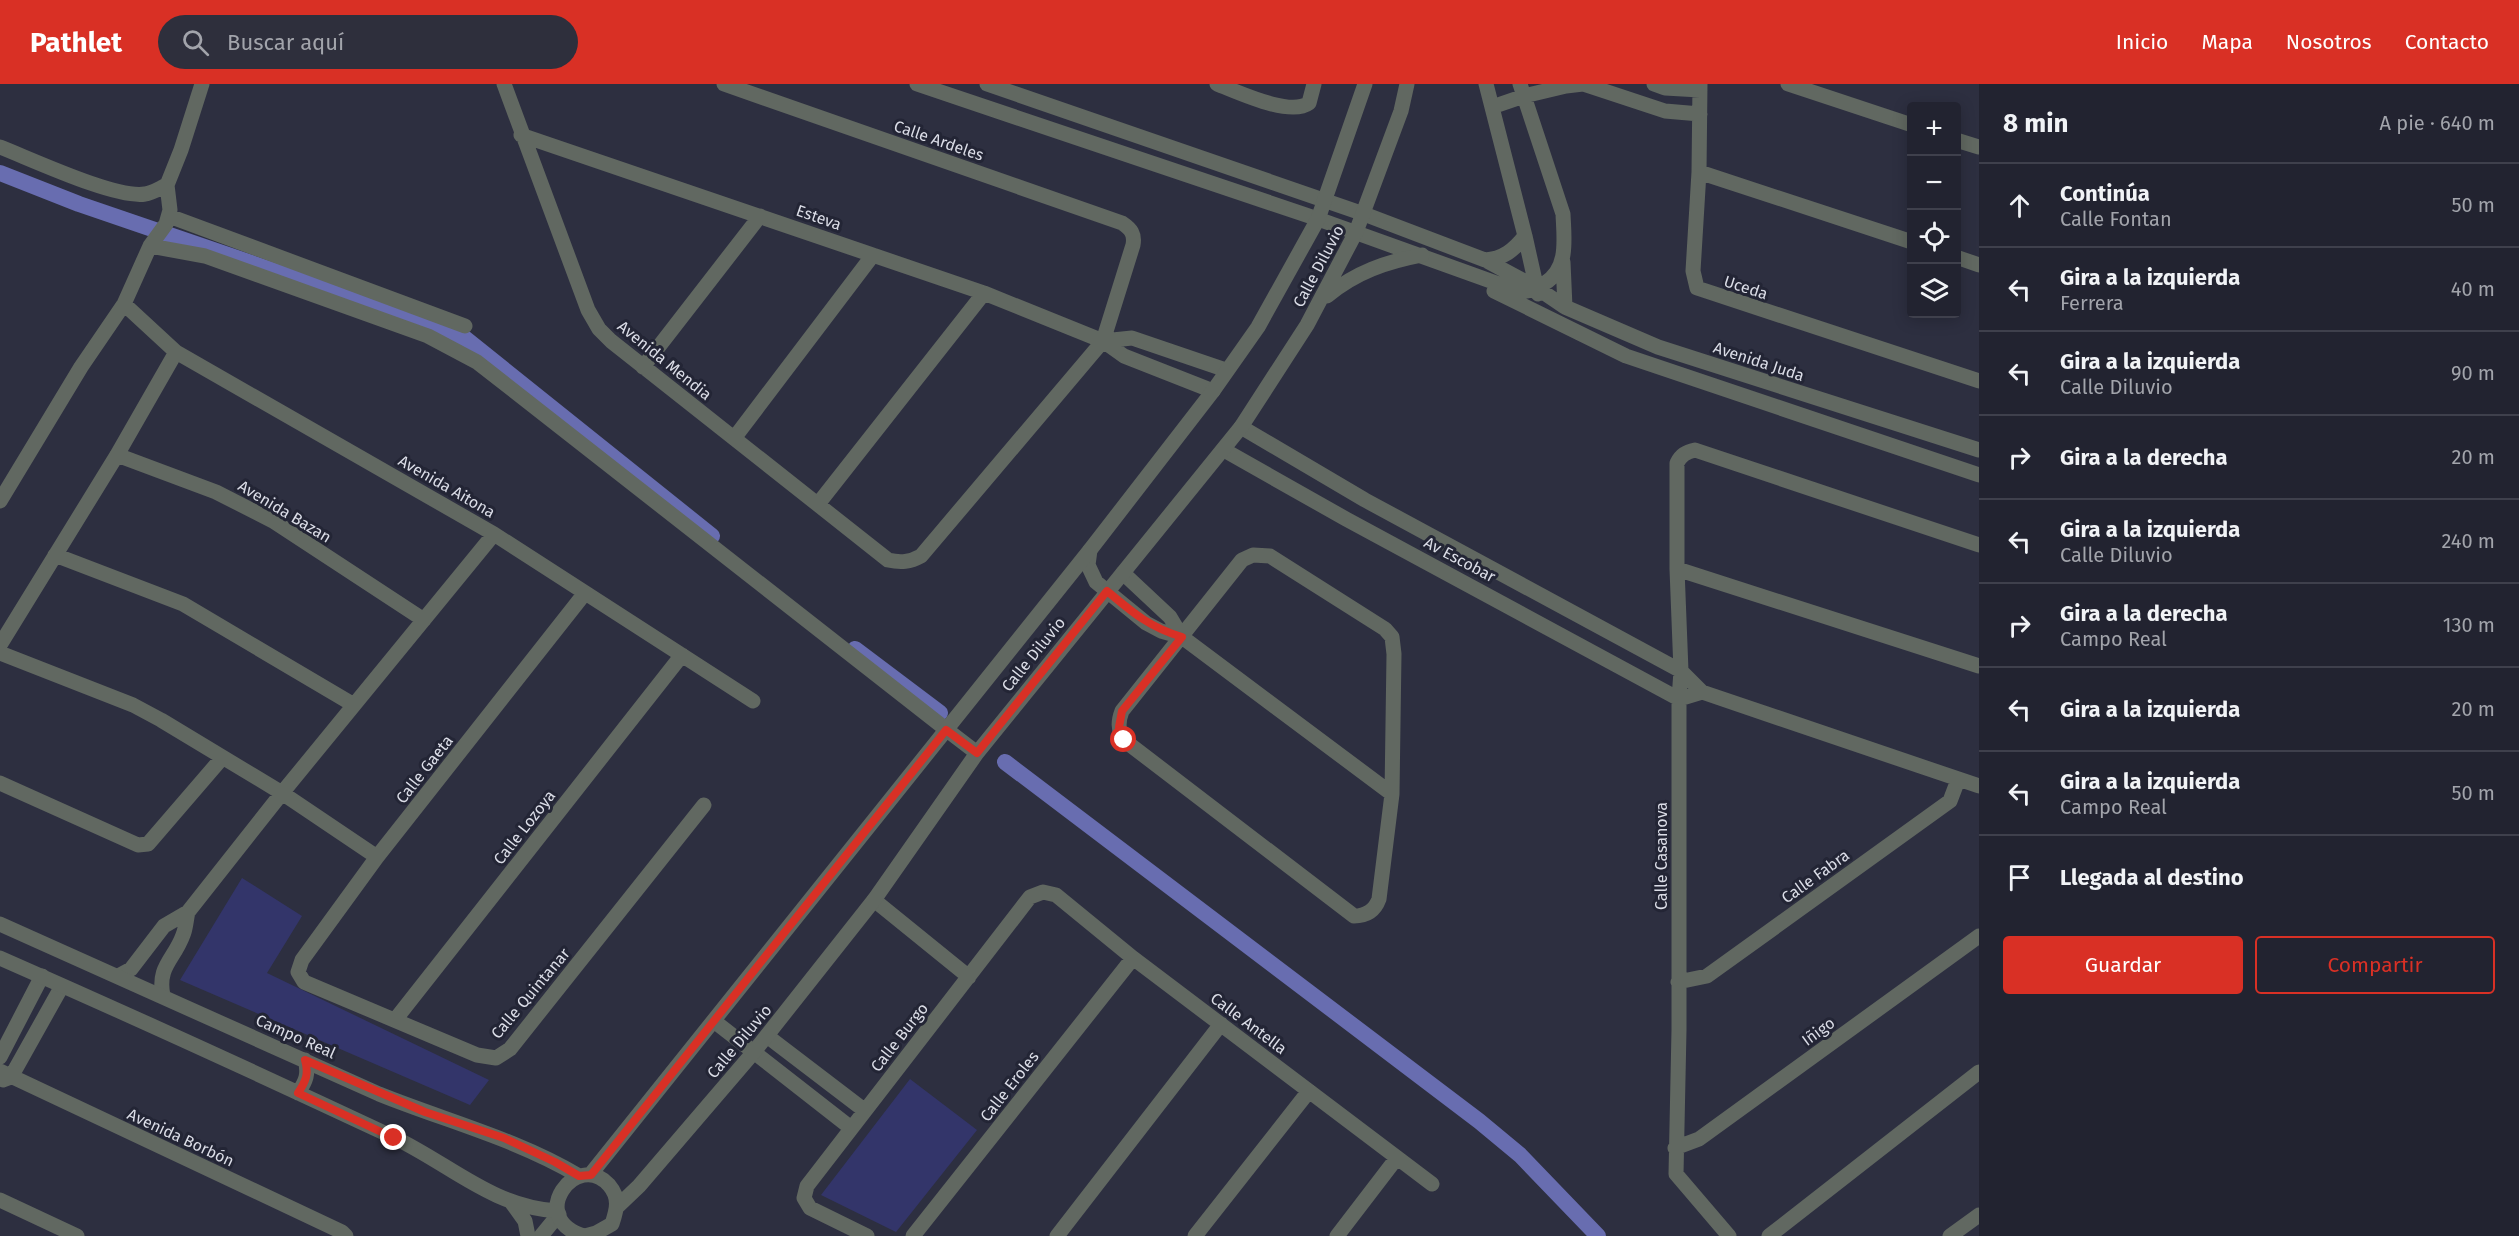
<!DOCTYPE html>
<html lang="es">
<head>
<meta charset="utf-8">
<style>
	:root { --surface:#222330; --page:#2e2f3c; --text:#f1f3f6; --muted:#a2a4ab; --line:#3f404c; --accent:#d93025 }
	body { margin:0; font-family:"Fira Sans",sans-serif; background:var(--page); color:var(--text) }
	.controls { position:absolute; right:18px; top:18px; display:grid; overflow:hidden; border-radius:6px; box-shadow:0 3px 15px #0003 }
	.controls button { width:54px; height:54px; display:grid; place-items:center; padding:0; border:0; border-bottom:2px solid var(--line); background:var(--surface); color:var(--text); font:30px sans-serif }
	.stop { position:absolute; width:18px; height:18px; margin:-14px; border:4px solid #d93025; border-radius:50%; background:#fff }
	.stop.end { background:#d93025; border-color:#fff; box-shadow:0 2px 6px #0008 }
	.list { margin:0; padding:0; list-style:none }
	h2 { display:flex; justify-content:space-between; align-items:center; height:78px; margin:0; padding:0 24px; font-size:26px }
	h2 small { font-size:20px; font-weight:400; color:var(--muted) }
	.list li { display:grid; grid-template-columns:39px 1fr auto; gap:18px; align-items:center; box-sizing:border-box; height:84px; padding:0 24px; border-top:2px solid var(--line) }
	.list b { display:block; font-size:22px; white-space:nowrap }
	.list p { margin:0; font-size:20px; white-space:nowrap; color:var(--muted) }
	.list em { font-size:20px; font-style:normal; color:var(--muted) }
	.actions { display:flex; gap:12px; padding:18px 24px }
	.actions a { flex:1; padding:14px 0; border:2px solid var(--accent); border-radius:6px; text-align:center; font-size:21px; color:var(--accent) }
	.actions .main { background:var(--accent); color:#fff }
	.icon { flex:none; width:33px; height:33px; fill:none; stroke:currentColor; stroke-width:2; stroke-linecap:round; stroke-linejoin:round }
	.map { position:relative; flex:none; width:1979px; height:1152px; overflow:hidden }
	header { display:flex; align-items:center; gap:36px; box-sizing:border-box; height:84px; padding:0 30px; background:var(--accent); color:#fff }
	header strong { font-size:28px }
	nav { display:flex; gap:33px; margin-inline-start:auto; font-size:21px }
	.search { width:420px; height:54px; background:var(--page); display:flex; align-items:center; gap:15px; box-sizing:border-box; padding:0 21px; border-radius:33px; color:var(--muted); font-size:22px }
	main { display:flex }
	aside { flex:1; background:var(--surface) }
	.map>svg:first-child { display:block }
	.green { fill:#33356a }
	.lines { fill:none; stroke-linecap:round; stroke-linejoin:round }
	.canal { stroke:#686db0; stroke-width:16 }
	.minor { stroke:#616861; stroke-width:15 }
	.tertiary { stroke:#616861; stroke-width:15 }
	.route { stroke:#d93025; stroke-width:8 }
	.labels { text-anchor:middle; stroke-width:6; stroke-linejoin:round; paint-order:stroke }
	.street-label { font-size:16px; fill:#dbdde7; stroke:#232535 }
</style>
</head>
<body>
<header>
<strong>Pathlet</strong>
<div class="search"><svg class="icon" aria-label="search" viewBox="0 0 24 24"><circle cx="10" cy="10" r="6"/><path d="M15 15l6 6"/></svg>Buscar aquí</div>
<nav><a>Inicio</a><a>Mapa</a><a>Nosotros</a><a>Contacto</a></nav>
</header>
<main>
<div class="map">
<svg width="1979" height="1152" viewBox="0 0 1979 1152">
	<rect width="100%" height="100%" fill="#2d2f40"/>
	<!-- green -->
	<path class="green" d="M242,794L302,832L267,889L489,996L470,1021L180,896Z
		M910,995L977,1046L896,1148L821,1111Z"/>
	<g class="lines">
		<!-- canal -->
		<path class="canal" d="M0,89L79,120L427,239L466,255L712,452
			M855,565L940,629
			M1005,678L1479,1037L1520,1071L1598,1152"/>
		<!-- minor -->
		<path class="minor" d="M504,0L588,226L599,245L611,257L888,476C901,479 910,478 921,472L1103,257L1133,161C1135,150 1131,145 1122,139L724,0
			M917,0L1318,135L1510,204C1527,209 1529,208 1545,199C1569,184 1564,155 1563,130L1520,0
			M987,0L1364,130L1485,176L1537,204L1565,223L1658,263L1979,366
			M1217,0C1238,8 1290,33 1309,19L1314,0
			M1486,0L1525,152L1538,210
			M1654,0L1665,4L1700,6
			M1700,0L1699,88L1693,187L1697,204L1979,297
			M1788,0L1912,41
			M1492,23L1524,12L1566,2L1583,0L1665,27L1700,30
			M521,51L984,209L1103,257L1124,272L1213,307
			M1956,56L1979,63
			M0,63C31,75 116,115 145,110C153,109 160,104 167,101L181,66L202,0
			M1699,88L1912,158
			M169,132L465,242
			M150,162L205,172L428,252L477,278L947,646
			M1956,173L1979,181
			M1485,176C1503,175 1514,166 1525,152
			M1563,178L1565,223
			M1494,207L1626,272L1979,391
			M124,220L176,268L494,450L753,617
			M1103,257L1132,254L1226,286
			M643,283L760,132
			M1241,343L1365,416L1681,587L1702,608L1979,702
			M735,353L873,171
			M1224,366L1346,435L1679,615L1702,608
			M117,371L216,408L273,437L424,536
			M0,417L81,283L124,220L150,162L166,140L170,126L167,101
			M818,420L984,209
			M1090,466L1088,481L1096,498L1146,539L1161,547L1182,553L1392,710
			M55,471L183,520L354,621
			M1253,471L1270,472L1385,545L1392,553L1394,570L1392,710L1379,815C1375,826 1367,832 1354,832L1129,660C1118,651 1117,640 1122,627L1242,476Z
			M1677,485L1979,582
			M1123,489L1170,533L1182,553
			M585,509L377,773L302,876L298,888L304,898L477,971L496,974L510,965L704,721
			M0,561L117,371L176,268
			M0,569L133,621L161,636L282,709L377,773
			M0,699L138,761L148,760L222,674
			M874,816L969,893
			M118,892L131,885L164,842L188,828L282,709L494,450
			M1678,898L1707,892L1950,717L1958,696
			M163,912C157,882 174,876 183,851C186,844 186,836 188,828
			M395,936L682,571
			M714,937L851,1044
			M767,952L864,1026
			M0,973L42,892
			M0,987L342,1148L346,1152
			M3,996L11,993L62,902
			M1675,1064L1699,1055L1979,852
			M0,1116L77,1152
			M541,1152L559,1130
			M867,1152L810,1124L804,1114L807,1102L1030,813L1043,808L1056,811L1133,874L1432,1100
			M913,1152L1133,874
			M1057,1152L1221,940
			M1195,1152L1309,1007
			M1337,1152L1396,1075
			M1729,1152L1676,1090L1679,946V615L1681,587L1677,485V379C1681,371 1686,368 1695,366L1979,461
			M1769,1152L1979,988
			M1950,1152L1979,1131"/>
		<!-- tertiary -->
		<path class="tertiary" d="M1327,212C1356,188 1386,178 1422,171
			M947,646L977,669
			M0,840L379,1010C446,1037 517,1055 579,1092
			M0,874C132,932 263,992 393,1053C450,1080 492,1123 557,1127
			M298,1009C306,997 309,990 305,976
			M590,1091L1090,466L1213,307L1258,243L1318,135L1365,0
			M512,1119L525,1137L528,1152
			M618,1122L639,1102L753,969L874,816L977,669L1241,343L1307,241L1356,148L1401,27L1407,0
			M584,1152C525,1134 577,1065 609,1101C620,1114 617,1125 612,1140L596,1149L585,1152"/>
	</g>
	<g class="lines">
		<!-- route -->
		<path class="route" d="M394,1054L298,1009C306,997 309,990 305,976L425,1028L504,1054L555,1078L579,1092L591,1091L946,646L977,669L1107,507C1132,528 1149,543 1182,553L1122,627L1119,643L1124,656"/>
	</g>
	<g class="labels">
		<!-- street labels -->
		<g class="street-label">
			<text transform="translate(939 56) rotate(19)" y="6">Calle Ardeles</text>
			<text transform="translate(819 133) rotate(19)" y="6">Esteva</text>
			<text transform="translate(1318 182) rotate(-62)" y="6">Calle Diluvio</text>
			<text transform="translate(1746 203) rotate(18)" y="6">Uceda</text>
			<text transform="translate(665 276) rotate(39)" y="6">Avenida Mendia</text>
			<text transform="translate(1759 277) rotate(18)" y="6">Avenida Juda</text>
			<text transform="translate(447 402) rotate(30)" y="6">Avenida Aitona</text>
			<text transform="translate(285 427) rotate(31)" y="6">Avenida Bazan</text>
			<text transform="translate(1460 475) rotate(28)" y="6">Av Escobar</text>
			<text transform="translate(1033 570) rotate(-51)" y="6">Calle Diluvio</text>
			<text transform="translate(424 685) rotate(-52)" y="6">Calle Gaeta</text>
			<text transform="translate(524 743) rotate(-52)" y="6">Calle Lozoya</text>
			<text transform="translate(1661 772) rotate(-90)" y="6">Calle Casanova</text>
			<text transform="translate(1815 792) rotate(-36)" y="6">Calle Fabra</text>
			<text transform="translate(530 909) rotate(-50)" y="6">Calle Quintanar</text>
			<text transform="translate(1249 939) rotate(37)" y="6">Calle Antella</text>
			<text transform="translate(1818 947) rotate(-36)" y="6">Iñigo</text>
			<text transform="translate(296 952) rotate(24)" y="6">Campo Real</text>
			<text transform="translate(899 953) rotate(-52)" y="6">Calle Burgo</text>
			<text transform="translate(739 957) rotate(-50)" y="6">Calle Diluvio</text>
			<text transform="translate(1009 1002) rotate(-52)" y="6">Calle Eroles</text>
			<text transform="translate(181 1053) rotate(25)" y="6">Avenida Borbón</text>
		</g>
	</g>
</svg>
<div class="controls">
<button>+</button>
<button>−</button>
<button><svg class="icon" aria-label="locate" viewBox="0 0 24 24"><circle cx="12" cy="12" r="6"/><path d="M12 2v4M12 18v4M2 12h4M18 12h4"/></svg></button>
<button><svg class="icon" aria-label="layers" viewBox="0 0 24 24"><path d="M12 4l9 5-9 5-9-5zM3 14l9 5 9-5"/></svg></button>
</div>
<div class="stop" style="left:1124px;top:656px"></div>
<div class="stop end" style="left:394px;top:1054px"></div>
</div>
<aside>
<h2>8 min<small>A pie · 640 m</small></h2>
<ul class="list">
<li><svg class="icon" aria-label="ahead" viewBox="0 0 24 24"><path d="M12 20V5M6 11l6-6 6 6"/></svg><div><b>Continúa</b><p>Calle Fontan</p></div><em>50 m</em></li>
<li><svg class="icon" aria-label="left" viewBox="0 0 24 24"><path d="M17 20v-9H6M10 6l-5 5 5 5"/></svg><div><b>Gira a la izquierda</b><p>Ferrera</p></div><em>40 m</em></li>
<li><svg class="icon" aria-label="left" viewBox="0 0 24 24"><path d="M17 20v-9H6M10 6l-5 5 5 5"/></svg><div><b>Gira a la izquierda</b><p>Calle Diluvio</p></div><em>90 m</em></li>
<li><svg class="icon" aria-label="right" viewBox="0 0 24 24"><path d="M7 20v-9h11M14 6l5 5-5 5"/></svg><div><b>Gira a la derecha</b></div><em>20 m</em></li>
<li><svg class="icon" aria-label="left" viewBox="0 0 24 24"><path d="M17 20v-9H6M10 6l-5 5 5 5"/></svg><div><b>Gira a la izquierda</b><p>Calle Diluvio</p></div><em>240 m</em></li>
<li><svg class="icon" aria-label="right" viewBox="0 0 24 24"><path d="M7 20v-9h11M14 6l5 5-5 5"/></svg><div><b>Gira a la derecha</b><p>Campo Real</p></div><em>130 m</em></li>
<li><svg class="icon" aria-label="left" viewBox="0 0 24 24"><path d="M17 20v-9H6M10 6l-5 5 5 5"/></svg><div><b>Gira a la izquierda</b></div><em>20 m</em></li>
<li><svg class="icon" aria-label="left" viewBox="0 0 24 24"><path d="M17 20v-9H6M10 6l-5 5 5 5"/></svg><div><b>Gira a la izquierda</b><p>Campo Real</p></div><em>50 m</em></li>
<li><svg class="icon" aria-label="arrive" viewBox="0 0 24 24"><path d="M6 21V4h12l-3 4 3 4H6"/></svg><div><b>Llegada al destino</b></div></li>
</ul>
<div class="actions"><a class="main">Guardar</a><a>Compartir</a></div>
</aside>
</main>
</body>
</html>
